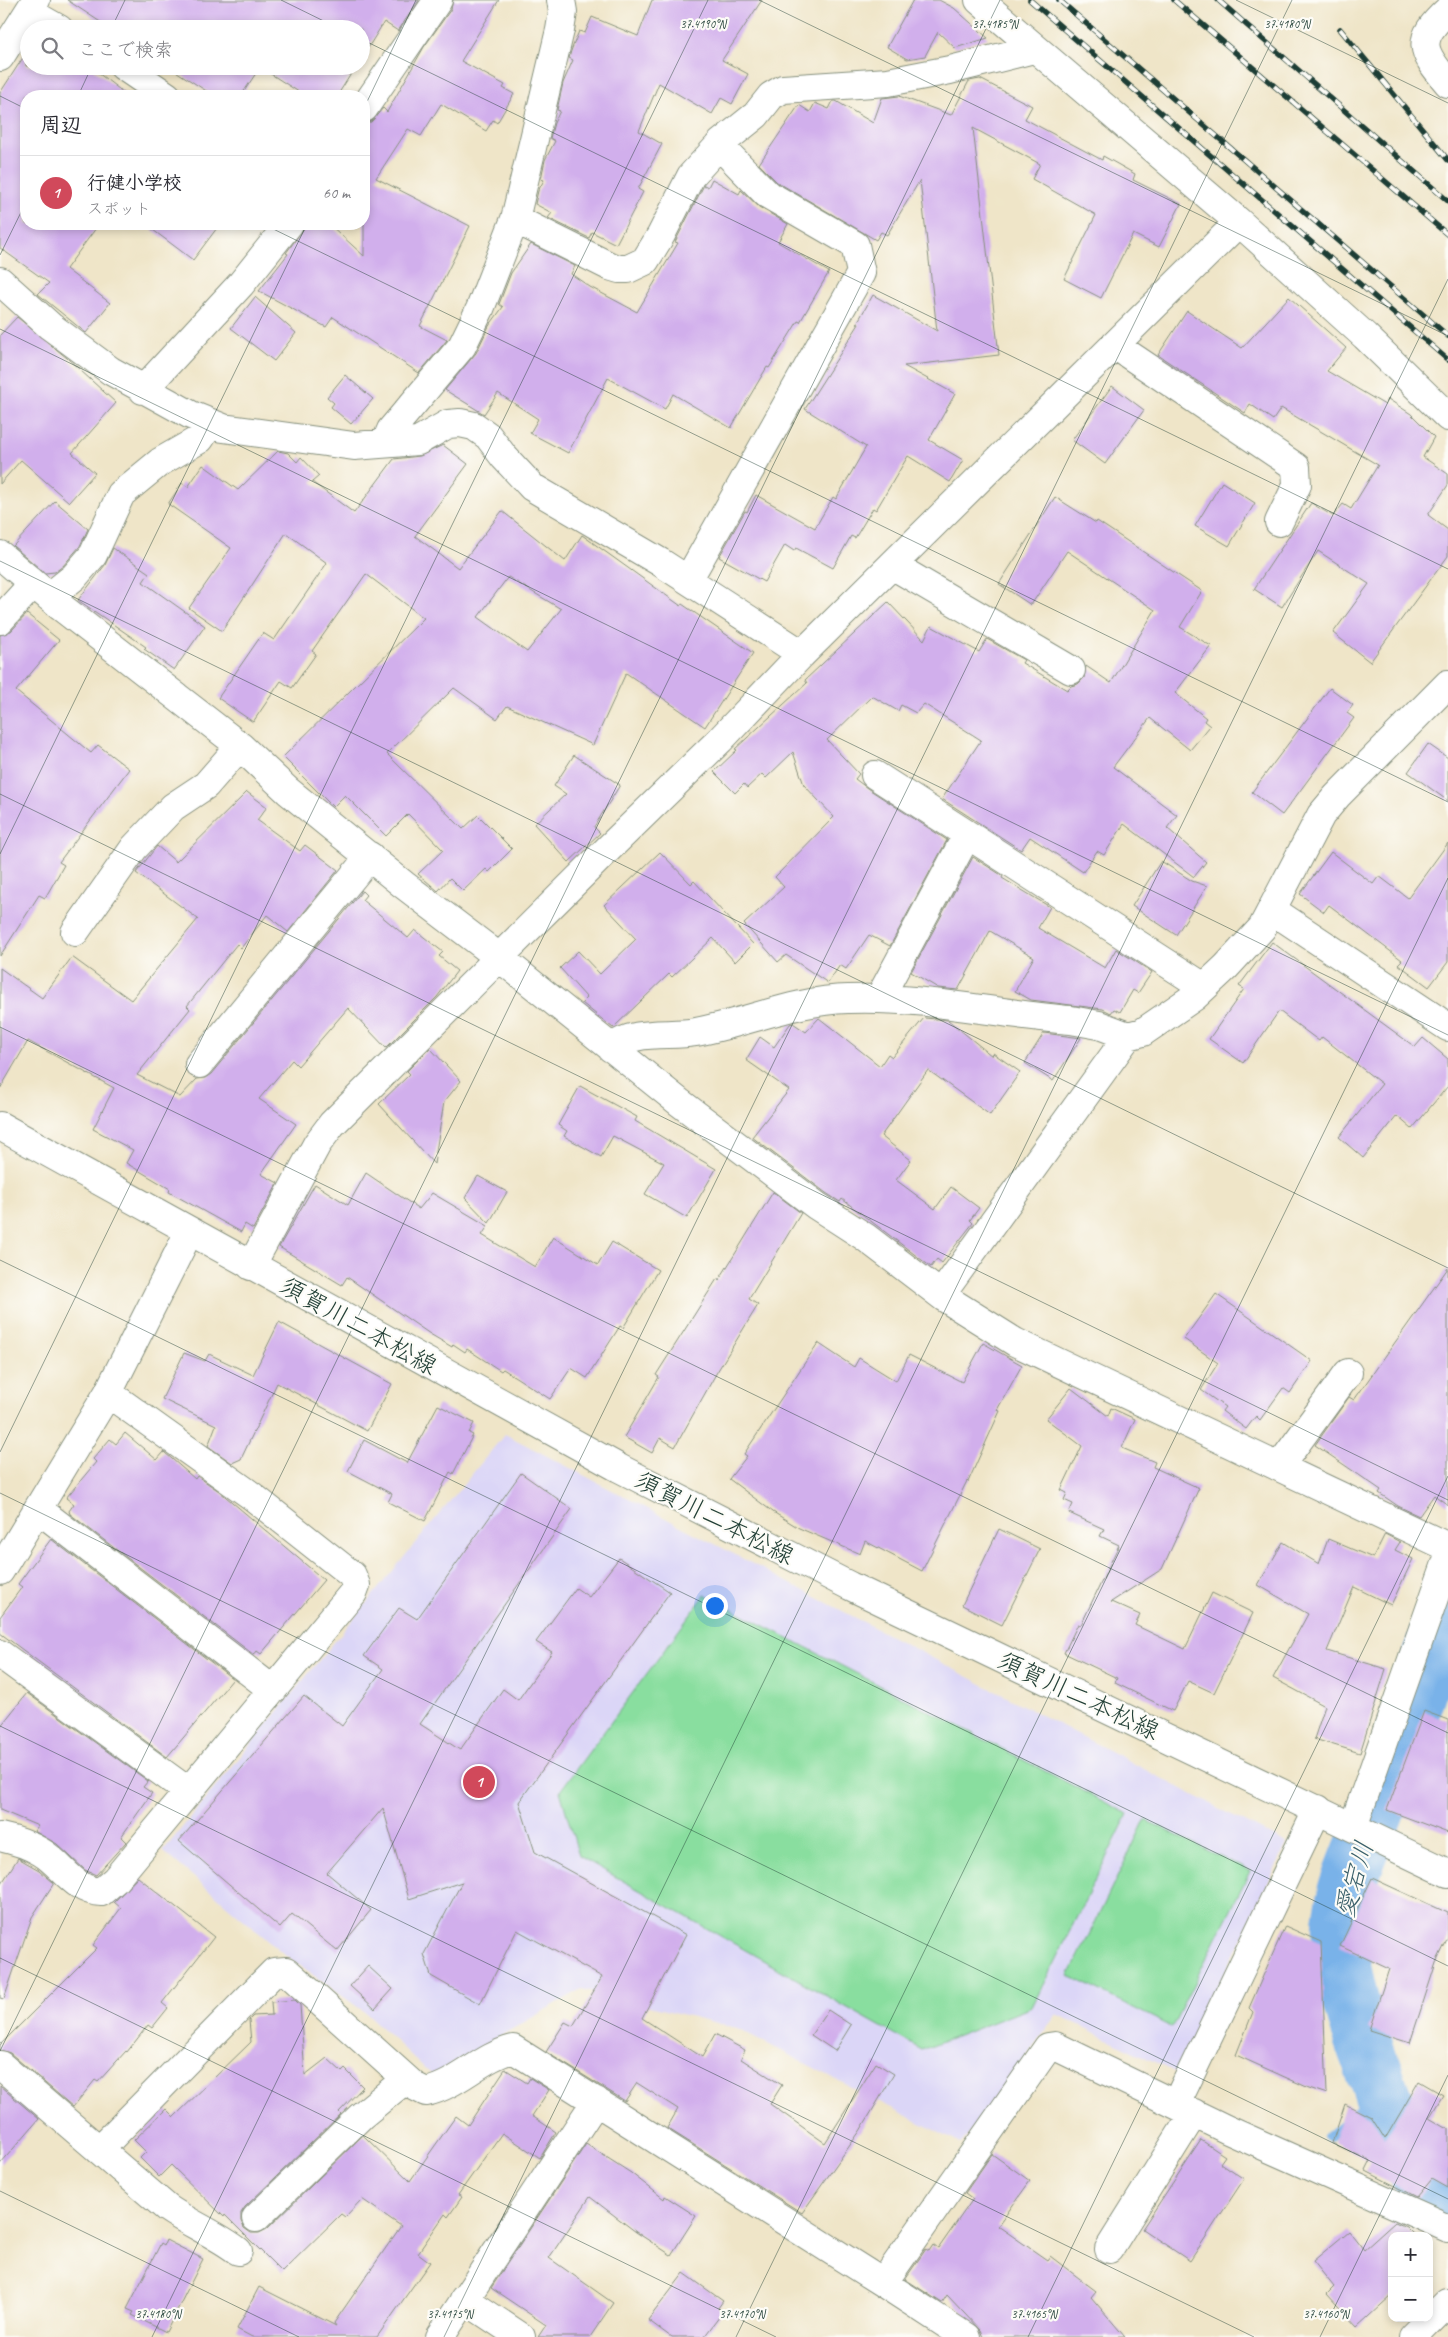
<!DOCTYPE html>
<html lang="ja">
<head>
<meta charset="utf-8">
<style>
	:root { --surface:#fff; --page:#f2f2f3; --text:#2b2b33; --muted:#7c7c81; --line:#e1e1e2; --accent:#d1495b }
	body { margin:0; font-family:Caveat,"Klee One",sans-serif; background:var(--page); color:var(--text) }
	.controls { position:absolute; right:15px; bottom:15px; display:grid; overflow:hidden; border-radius:10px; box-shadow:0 2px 8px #0003 }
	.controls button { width:45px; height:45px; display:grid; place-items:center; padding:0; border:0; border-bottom:1px solid var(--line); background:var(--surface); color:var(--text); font:25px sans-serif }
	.you { position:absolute; left:714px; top:1605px; width:18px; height:18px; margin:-12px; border:4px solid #fff; border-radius:50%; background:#1a73e8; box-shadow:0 0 0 8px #1a73e833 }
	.badge { display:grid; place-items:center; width:32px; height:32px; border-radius:50%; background:var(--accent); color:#fff; font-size:16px; font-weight:700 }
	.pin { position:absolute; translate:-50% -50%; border:2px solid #fff; box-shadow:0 1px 5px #0006 }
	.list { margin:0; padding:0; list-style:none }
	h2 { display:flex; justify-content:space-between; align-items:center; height:65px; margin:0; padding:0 20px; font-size:21px }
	h2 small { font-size:16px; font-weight:400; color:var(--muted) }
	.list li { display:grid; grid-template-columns:32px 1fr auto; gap:15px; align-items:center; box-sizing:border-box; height:75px; padding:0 20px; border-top:1px solid var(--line) }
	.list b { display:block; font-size:19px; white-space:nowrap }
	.list p { margin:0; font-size:16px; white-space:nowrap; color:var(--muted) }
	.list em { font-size:16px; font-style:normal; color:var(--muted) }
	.icon { flex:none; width:28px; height:28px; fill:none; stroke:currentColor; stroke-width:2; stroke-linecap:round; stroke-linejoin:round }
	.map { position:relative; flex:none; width:1448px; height:2337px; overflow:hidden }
	.search { position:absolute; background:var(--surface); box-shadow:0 2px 8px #0003; left:20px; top:20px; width:350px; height:55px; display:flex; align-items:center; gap:12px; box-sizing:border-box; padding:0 18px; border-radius:28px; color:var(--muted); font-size:19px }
	.panel { position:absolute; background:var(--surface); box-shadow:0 2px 8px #0003; left:20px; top:90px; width:350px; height:140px; border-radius:20px }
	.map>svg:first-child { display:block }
	.built { fill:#dbd6f7 }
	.green { fill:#89de9f; stroke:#548e6a }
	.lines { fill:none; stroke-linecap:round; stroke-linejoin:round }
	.stream { stroke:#79b2e9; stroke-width:10 }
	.river { stroke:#79b2e9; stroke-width:56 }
	.building { fill:#d1afec; fill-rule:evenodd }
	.minor-casing { stroke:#87917e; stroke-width:30 }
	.secondary-casing { stroke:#87917e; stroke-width:30 }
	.minor { stroke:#fff; stroke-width:28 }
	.secondary { stroke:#fff; stroke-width:28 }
	.rail-casing { stroke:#1f3d34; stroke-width:5.5 }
	.rail { stroke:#fdfcf7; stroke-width:4; stroke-dasharray:11; stroke-linecap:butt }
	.ticks { fill:none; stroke:#1f3d34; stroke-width:1; stroke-opacity:0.45 }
	.labels { text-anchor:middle; stroke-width:4.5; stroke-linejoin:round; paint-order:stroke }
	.street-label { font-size:25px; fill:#1f3d34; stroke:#fdfcf7 }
	.water-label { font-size:26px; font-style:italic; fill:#3a606a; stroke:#fdfcf7 }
	.ticks-label { font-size:12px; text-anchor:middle; fill:#1f3d34; stroke:#fdfcf7; stroke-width:4.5; stroke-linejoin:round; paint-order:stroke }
</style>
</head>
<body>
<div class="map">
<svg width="1448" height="2337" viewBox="0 0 1448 2337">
	<rect width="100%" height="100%" fill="#fdfcf7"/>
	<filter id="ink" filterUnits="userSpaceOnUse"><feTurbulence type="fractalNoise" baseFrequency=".02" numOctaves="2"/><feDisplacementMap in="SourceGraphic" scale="10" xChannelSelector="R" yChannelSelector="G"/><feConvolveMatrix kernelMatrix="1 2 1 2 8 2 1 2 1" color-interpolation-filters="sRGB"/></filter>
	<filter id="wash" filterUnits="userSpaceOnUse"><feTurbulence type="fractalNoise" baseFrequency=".0096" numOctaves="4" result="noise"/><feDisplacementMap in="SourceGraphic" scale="20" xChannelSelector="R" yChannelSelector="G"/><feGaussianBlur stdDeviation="1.12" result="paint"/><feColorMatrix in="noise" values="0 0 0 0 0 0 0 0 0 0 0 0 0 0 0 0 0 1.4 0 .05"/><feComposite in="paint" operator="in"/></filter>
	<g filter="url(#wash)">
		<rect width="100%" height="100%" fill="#efe5c8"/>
		<!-- built -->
		<path class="built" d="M505,1434L1287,1844L1177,2073L1057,2014L961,2144L737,2028L582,1989L432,2075L366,2013L284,1954L163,1851Z"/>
		<!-- green -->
		<path class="green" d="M705,1595L1128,1814L1032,2007L922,2050L579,1856L560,1791Z
			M1145,1820L1250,1871L1172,2027L1069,1976Z"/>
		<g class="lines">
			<!-- stream -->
			<path class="stream" d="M1328,2137L1381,2090"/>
			<!-- river -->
			<path class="river" d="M1448,1603C1425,1671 1402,1740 1378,1808C1364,1848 1336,1898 1340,1941C1344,1994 1365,2045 1382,2094C1391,2118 1411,2172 1429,2189C1434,2194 1442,2197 1448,2201"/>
		</g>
		<g id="blocks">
			<!-- building -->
			<path class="building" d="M67,0H419L398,31L384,22L361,59V29H111Z
				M453,0H499L461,61L505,85L503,88L514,94L497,123L493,120L486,131L441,104L421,136L408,129L376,178L470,226L420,326L447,340L419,373L333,317L326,327L259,291L288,254L286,253L307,224H329L364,256V123L371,122L383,108L387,112L424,47L451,9Z
				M652,0H762L722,60L748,74L732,104L721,98L712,114L659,83L639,131L662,144L638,189L643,192L616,244L592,232L589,238L548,218L552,213L535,204L538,191L544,180L541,179L545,160L555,141L550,138L554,123L560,111L557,110L563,83L573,60L569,58L571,51L579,31L585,33L592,17L638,36Z
				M913,0H939L954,8L988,38L955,48L938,32L925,56L907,59L887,47Z
				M26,53V66H89L128,96H26V224H99L66,269L110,303L86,333L38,294L49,283L0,248V93Z
				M168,66H356L337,96H305L260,67L241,96H214Z
				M980,79L1032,106L1025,119L1102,160L1103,156L1135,174L1133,180L1181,204L1159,247L1133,234L1101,298L1064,279L1096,215L1032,179L1040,164L973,128L999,355L904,366L955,394L929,440L963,460L950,482L908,456L876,510L873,508L855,538L851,536L833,568L796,548L794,551L785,545L764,582L719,557L745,511L747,512L756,495L815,528L833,497L836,499L866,447L805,409L859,324L857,323L873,295L937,331L920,180L887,235L881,232L876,240L777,182L759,164L799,105L810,112L815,103L829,109L833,101H836L873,123L882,98L899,96L951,115L969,81Z
				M712,179L739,194L741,190L759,207L788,224L778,242L829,272L800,322L798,321L769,368L767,367L731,428L673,394L665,409L608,378L568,453L530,433L538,419L498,393L484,414L445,390L476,353L489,326L503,307L499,304L511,273L531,244L575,266L571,274L590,287L637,312L678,243L675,242L704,185L708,187Z
				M145,224H220L193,260Z
				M255,297L296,333L274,361L231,328Z
				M1289,297L1346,348L1327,371L1385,405L1388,399L1411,414L1434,437L1423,457L1448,474V485L1428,515L1448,530V556L1370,662L1333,633L1369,584L1318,551L1282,607L1254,589L1311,503L1333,516L1343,504L1351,509L1378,465L1281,408L1273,420L1250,404L1245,413L1158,355L1187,311L1242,348Z
				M17,317L67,358L116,403L72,453L95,473L69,502L21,460L0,484V335Z
				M345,375L373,399L351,424L331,407L334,403L327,397Z
				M1112,386L1144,410L1105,464L1072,440Z
				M443,445L468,464L415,536L458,568L502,511L565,561L582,535L681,606L682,604L753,653L705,727L626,673L593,745L507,706L497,719L454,688L387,754L463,829L478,815L512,849L489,872L486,869L463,891L450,878L438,891L418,874L443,850L408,814L386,836L345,795L333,807L283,757L424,618L366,574L312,651L316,654L292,688L281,681L253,722L218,698L263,633L274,640L327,563L286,533L222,631L189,608L231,548L168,504L182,483L188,487L203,465L238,490L278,451L288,453L297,462L301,457L319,476L312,482L354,513L394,459L420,456ZM508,577L561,609L527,652L478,617Z
				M1222,482L1255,503L1229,546L1195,526Z
				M1055,497L1096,523L1097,521L1202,591L1180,627L1211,646L1175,693L1206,718L1204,721L1210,726L1190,750L1150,718L1113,767L1177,815L1167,828L1206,862L1194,877L1124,824L1104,855L1097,851L1083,872L1030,837L1021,850L942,799L981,740L924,704L916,713L901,705L898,711L872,696L827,740L859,774L855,779L867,788L947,840L890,946L869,935L846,969L840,965L828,983L786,955L778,962L744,924L784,887L775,877L834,817L804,785L793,752L766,778L762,774L747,788L744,784L735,793L714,772L737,750L735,749L807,683L805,680L888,602L924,640L931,626L979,652L987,639L1024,660L1022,663L1067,690L1071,686L1078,684L1084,678L1086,666L1111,683L1155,610L1067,551L1031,605L999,584Z
				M55,501L88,529L80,546L63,566L55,572L45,573L13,546Z
				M113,548L149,573L143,582L205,626L174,670L144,649L146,647L78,600L105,565Z
				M27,614L59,640L16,691L91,753L98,745L129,769L59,862L64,865L45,898L39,895L0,956V635L11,631Z
				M1330,688L1353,705L1347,713L1354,718L1282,815L1252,792Z
				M1428,744L1448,758V801L1408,772Z
				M574,755L620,785L594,827L600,833L569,862L534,824L566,794L554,786Z
				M247,792L267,807L257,820L300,851L305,845L338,870L288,932L267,915L241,948L237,944L187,1006L190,1009L137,1075L180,1097L197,1079L205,1078L211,1074L362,891L366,895L362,900L408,938L415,930L443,952L439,956L457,971L437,997L386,1048L348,1008L298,1066L292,1060L259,1099L296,1124L261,1174L278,1183L253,1229L245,1224L241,1232L169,1192L170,1189L126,1163L133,1150L93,1129L114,1088L28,1041L0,1089V968L42,998L72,957L131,1000L198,919L136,873L157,846L176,862Z
				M1448,843V962L1429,987L1398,964L1402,960L1329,905L1324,912L1300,894L1331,852L1373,884L1379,876L1408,898Z
				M660,852L691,884L694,881L753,944L735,962L713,938L672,977L669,974L613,1028L582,1003L587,998L560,968L578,951L600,974L636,939L604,905Z
				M973,857L1003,876L1002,878L1050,907L1038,928L1105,968L1116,949L1152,972L1138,993L1133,990L1120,1012L1114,1009L1111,1013L1103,1009L1031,1000L1015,991L1034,957L990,931L958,990L938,988L911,972Z
				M1161,861L1192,881L1207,886L1176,935L1132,906Z
				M1272,942L1415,1047L1423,1038L1448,1059V1086L1412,1129L1397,1116L1363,1158L1339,1137L1382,1084L1322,1037L1319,1041L1279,1011L1243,1063L1209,1039L1244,989L1239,986Z
				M819,1018L880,1066L888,1054L892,1057L924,1018L948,1020L992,1056L993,1053L1020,1072L990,1115L928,1070L881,1136L911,1160L896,1180L935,1209L951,1187L979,1208L970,1220L973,1223L942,1263L937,1259L931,1267L842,1199L840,1202L826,1193L752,1137L789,1090L746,1060L760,1037L774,1047L790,1024L793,1023L806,1032Z
				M1044,1033L1081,1038L1053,1081L1025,1063Z
				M430,1048L461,1081L444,1102L434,1164L379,1104L410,1074L407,1071Z
				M580,1086L637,1117L635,1121L716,1169L687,1218L645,1194L664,1163L613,1136L601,1157L564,1136L567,1131L558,1125Z
				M366,1173L419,1209L432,1193L488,1226L482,1235L535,1267L553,1237L598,1265L612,1242L658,1270L623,1328L620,1326L587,1378L571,1368L550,1399L503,1369L501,1371L467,1349L465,1352L453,1344L452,1347L430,1334L347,1277L342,1285L279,1247L315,1184L348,1205Z
				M478,1176L507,1192L489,1223L465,1198Z
				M773,1192L801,1213L749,1299L758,1305L717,1372L675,1447L660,1438L652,1453L624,1437L659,1377L656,1375L717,1279L719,1280Z
				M1448,1268V1505L1434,1495L1419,1516L1398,1506L1379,1493L1381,1490L1315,1445L1349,1397L1354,1400Z
				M1216,1294L1312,1361L1290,1393L1283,1388L1260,1420L1256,1416L1246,1429L1222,1411L1225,1407L1201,1390L1218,1363L1184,1339Z
				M279,1322L392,1384L367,1431L277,1383L241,1459L232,1463L208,1446L216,1425L162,1399L184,1353L205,1361L209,1354L253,1375Z
				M818,1343L854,1367L859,1358L896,1381L909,1355L962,1382L983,1343L1022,1365L997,1410L1000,1411L968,1482L967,1481L922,1571L865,1541L860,1554L799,1528L773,1512L729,1479L747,1456L744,1454Z
				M1071,1388L1108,1416L1111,1408L1135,1419L1122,1448L1155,1462L1153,1467L1199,1488L1162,1569L1111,1602L1140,1615L1135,1625L1185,1649L1212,1593L1253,1613L1214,1693L1188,1681L1173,1711L1115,1683L1117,1678L1064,1653L1078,1624L1081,1625L1119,1545L1100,1536L1104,1529L1069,1513L1073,1504L1064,1500L1067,1493L1061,1490L1082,1446L1046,1419Z
				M438,1405L474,1423L469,1433L473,1435L453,1474L450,1472L425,1521L388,1502L392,1494L348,1471L364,1440L407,1463Z
				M125,1433L157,1460L164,1452L195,1479L197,1476L219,1491L324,1580L261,1654L257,1651L254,1655L70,1514L69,1511L74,1504L66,1498L96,1462L93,1459L110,1439L116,1444Z
				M521,1473L572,1509L420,1724L460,1750L503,1689L518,1700L552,1652L536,1642L576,1588L589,1597L619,1558L670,1592L519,1802L535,1852L686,1935L642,2018L702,2057L715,2034L745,2050L741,2059L782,2085L770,2104L825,2143L876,2063L894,2074L860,2131L802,2213L667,2128L678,2109L637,2083L625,2101L546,2052L565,2022L573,2026L602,1977L517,1930L480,2004L431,1976L424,1954L462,1882L409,1899L383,1808L327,1873L371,1910L337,1951L292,1914L280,1928L179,1841L304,1696L342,1726L383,1669L364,1656L399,1608L417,1619Z
				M999,1529L1040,1549L1002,1625L962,1605Z
				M1385,1534L1400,1542L1395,1550L1413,1559L1391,1605L1354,1587L1327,1651L1386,1669L1360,1753L1314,1739L1325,1706L1273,1678L1308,1614L1258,1585L1283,1542L1319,1564L1328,1539L1373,1558Z
				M51,1539L233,1679L167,1757L0,1633V1617L22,1587L18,1584Z
				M27,1693L148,1781L143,1787L152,1793L121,1837L126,1842L96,1875L85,1870L57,1844L34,1831L38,1826L0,1810V1727Z
				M1424,1711L1448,1720V1833L1387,1810Z
				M18,1858L39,1870L54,1883L32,1917L4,1999L0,1998V1886Z
				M138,1877L214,1937L162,2003L168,2008L152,2028L148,2025L127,2052L126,2051L98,2082L95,2080L73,2107L10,2053L0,2050V2045L97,1948L93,1945L121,1908L114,1902Z
				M1372,1878L1448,1913V1938L1436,1963L1410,2043L1369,2030L1389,1969L1340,1946Z
				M1285,1926L1321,1942L1327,2094L1309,2088L1236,2055L1253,2012L1249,2008Z
				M368,1966L393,1989L375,2009L350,1986Z
				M295,2000L300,2005L305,2075L327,2058L342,2072L345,2069L363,2087L339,2112L341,2114L245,2207L241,2213V2221L244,2228L251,2233H259L267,2229L363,2135L410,2181L456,2116L468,2125L505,2069L527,2083L530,2078L549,2090L532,2116L556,2132L540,2158L502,2133L458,2195L462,2197L448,2217L445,2214L418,2253L430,2262L377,2337H252L237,2329L259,2287L336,2326L334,2323L401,2226L362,2199L345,2217L341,2214L282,2272L225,2215L224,2217L171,2165L159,2177L140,2158L146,2152L134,2140L166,2109L174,2117L251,2042L249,2020L253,2016L272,2015L271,2002Z
				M828,2010L851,2025L835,2051L811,2035Z
				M1419,2081L1443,2095L1429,2118L1448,2129V2188L1432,2179L1417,2197L1366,2171L1371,2161L1332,2143L1345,2104L1371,2117L1385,2139Z
				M0,2086L39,2119L0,2164Z
				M1201,2140L1225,2156L1220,2163L1244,2179L1190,2261L1142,2229Z
				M586,2144L631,2173L664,2199L665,2196L696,2216L671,2255L636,2232L590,2197L549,2258L613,2303L590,2337H538L546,2325L491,2288Z
				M992,2154L1030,2181L998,2226L1047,2260L1050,2256L1096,2291L1091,2297L1125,2337H983L980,2330L947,2295L942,2303L905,2279L926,2249L929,2251L933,2245L938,2249L973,2199L965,2193Z
				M1395,2222L1406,2227L1415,2236H1392V2295L1357,2327L1327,2294L1334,2287L1313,2261L1349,2231L1364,2250Z
				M166,2240L203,2259L166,2332L132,2315L134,2312L127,2309L161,2243L164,2245Z
				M684,2273L723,2301L718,2308L723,2312L704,2337H671L648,2320Z"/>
		</g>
	</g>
	<g filter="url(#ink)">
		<use href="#blocks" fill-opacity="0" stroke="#87917e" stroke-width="1"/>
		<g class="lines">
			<!-- minor casing -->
			<g class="minor-casing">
				<path id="minor" d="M979,0L1239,222L1365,336L1448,417
					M1448,10C1415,40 1421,51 1448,83
					M29,12L59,29
					M0,57L36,0
					M123,66L167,96
					M364,108L438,0
					M515,219L609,266L619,269H628L645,261L661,235L691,176L721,143L756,115L771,96L783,89L888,82L950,70L1034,49
					M0,281L50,326L111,371L191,415L223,428L354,446L418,441L448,424L460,423L474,426L488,436L504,457L532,487L660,562L802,654
					M1116,346L1296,467L1297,485L1279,522
					M143,390L241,284L289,224
					M386,442L391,430L462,346L480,309L515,219L560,30L563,12L561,0
					M0,555L61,607L240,746L288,791L404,885L500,958L679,1102L817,1206L865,1237L945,1298L1015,1342L1448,1547
					M892,565L1071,670
					M688,580L861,273L855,245L767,194L719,145
					M49,597L74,577L93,555L121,494L160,462L200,439L210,423
					M0,620L33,584
					M875,775L1204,987
					M1272,910L1448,1027
					M75,932L134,848L173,807L206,785L240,746
					M879,999L967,835
					M611,1048C634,1029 668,1037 696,1032C746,1023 796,1000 848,999C923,996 996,1014 1071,1020L1099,1025L1128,1036L1143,1032L1194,997L1226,967L1262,928L1321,815L1337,796L1448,684
					M199,1064L370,856
					M251,1266L317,1144L332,1124L610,847L720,740L802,654L1239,222
					M941,1295L1128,1036
					M1279,1467L1348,1373
					M38,1509L273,1690
					M0,1571L108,1393L189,1232
					M0,1654L189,1792
					M1353,1827L1448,1558
					M0,1837C14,1840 28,1844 41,1852C62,1864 74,1891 101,1892L115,1880L353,1593L356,1585L352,1575L252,1496L108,1393
					M0,2065L167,2208C190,2224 216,2234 238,2251
					M1176,2104L1318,1809
					M99,2150L274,1972L286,1971L414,2086L426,2092C458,2085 481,2057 513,2049L883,2283L966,2337
					M256,2218L361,2116L406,2079
					M1109,2249L1194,2113
					M883,2283L1048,2047L1055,2046L1228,2130L1448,2228
					M464,2299L521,2337
					M440,2337L596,2101
					M1413,2337L1448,2302"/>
			</g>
			<!-- secondary casing -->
			<g class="secondary-casing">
				<path id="secondary" d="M0,1126L619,1468L850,1586L1448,1873"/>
			</g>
			<!-- minor -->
			<use href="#minor" class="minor"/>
			<!-- secondary -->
			<use href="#secondary" class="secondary"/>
			<!-- rail casing -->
			<g class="rail-casing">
				<path id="rail" d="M1030,0L1448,360
					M1059,0L1448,336
					M1174,0L1448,235
					M1218,0L1448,201
					M1340,29L1448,160"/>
			</g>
			<!-- rail -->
			<use href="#rail" class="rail"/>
		</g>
	</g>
	<!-- ticks -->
	<path class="ticks" d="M281,0L340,29M759,0L1448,336M1236,0L1448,103M111,29L125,0M361,39L1448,569M0,96L26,109M78,96L92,66M364,108L416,0M263,224L1448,802M0,255L26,202M0,329L1448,1035M0,561L1448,1268M0,794L1448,1500M0,854L307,224M0,1027L1448,1733M0,1260L1448,1966M0,1452L708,0M0,1493L1448,2199M0,1726L1254,2337M0,1958L776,2337M0,2051L1000,0M0,2191L299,2337M152,2337L1292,0M444,2337L1448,279M736,2337L1448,878M1028,2337L1448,1476M1320,2337L1448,2075"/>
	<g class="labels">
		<!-- street labels -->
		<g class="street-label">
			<text transform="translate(359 1325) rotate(29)" y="9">須賀川二本松線</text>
			<text transform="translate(715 1517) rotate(27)" y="9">須賀川二本松線</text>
			<text transform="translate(1079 1695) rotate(25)" y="9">須賀川二本松線</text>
		</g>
		<!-- water labels -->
		<g class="water-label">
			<text transform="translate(1354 1879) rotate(-74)" y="9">愛宕川</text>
		</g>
	</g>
	<g class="ticks-label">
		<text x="703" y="28">37.4190°N</text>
		<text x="995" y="28">37.4185°N</text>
		<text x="1287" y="28">37.4180°N</text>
		<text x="158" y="2318">37.4180°N</text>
		<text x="450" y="2318">37.4175°N</text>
		<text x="742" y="2318">37.4170°N</text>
		<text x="1034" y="2318">37.4165°N</text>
		<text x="1326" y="2318">37.4160°N</text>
	</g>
</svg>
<div class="controls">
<button>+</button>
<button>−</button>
</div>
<div class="you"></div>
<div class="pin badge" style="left:479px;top:1782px">1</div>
<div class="search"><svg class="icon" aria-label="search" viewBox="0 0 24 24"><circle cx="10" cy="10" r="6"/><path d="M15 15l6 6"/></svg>ここで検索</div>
<section class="panel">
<h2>周辺<small></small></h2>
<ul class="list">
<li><span class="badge">1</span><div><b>行健小学校</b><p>スポット</p></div><em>60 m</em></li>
</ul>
</section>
</div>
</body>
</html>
